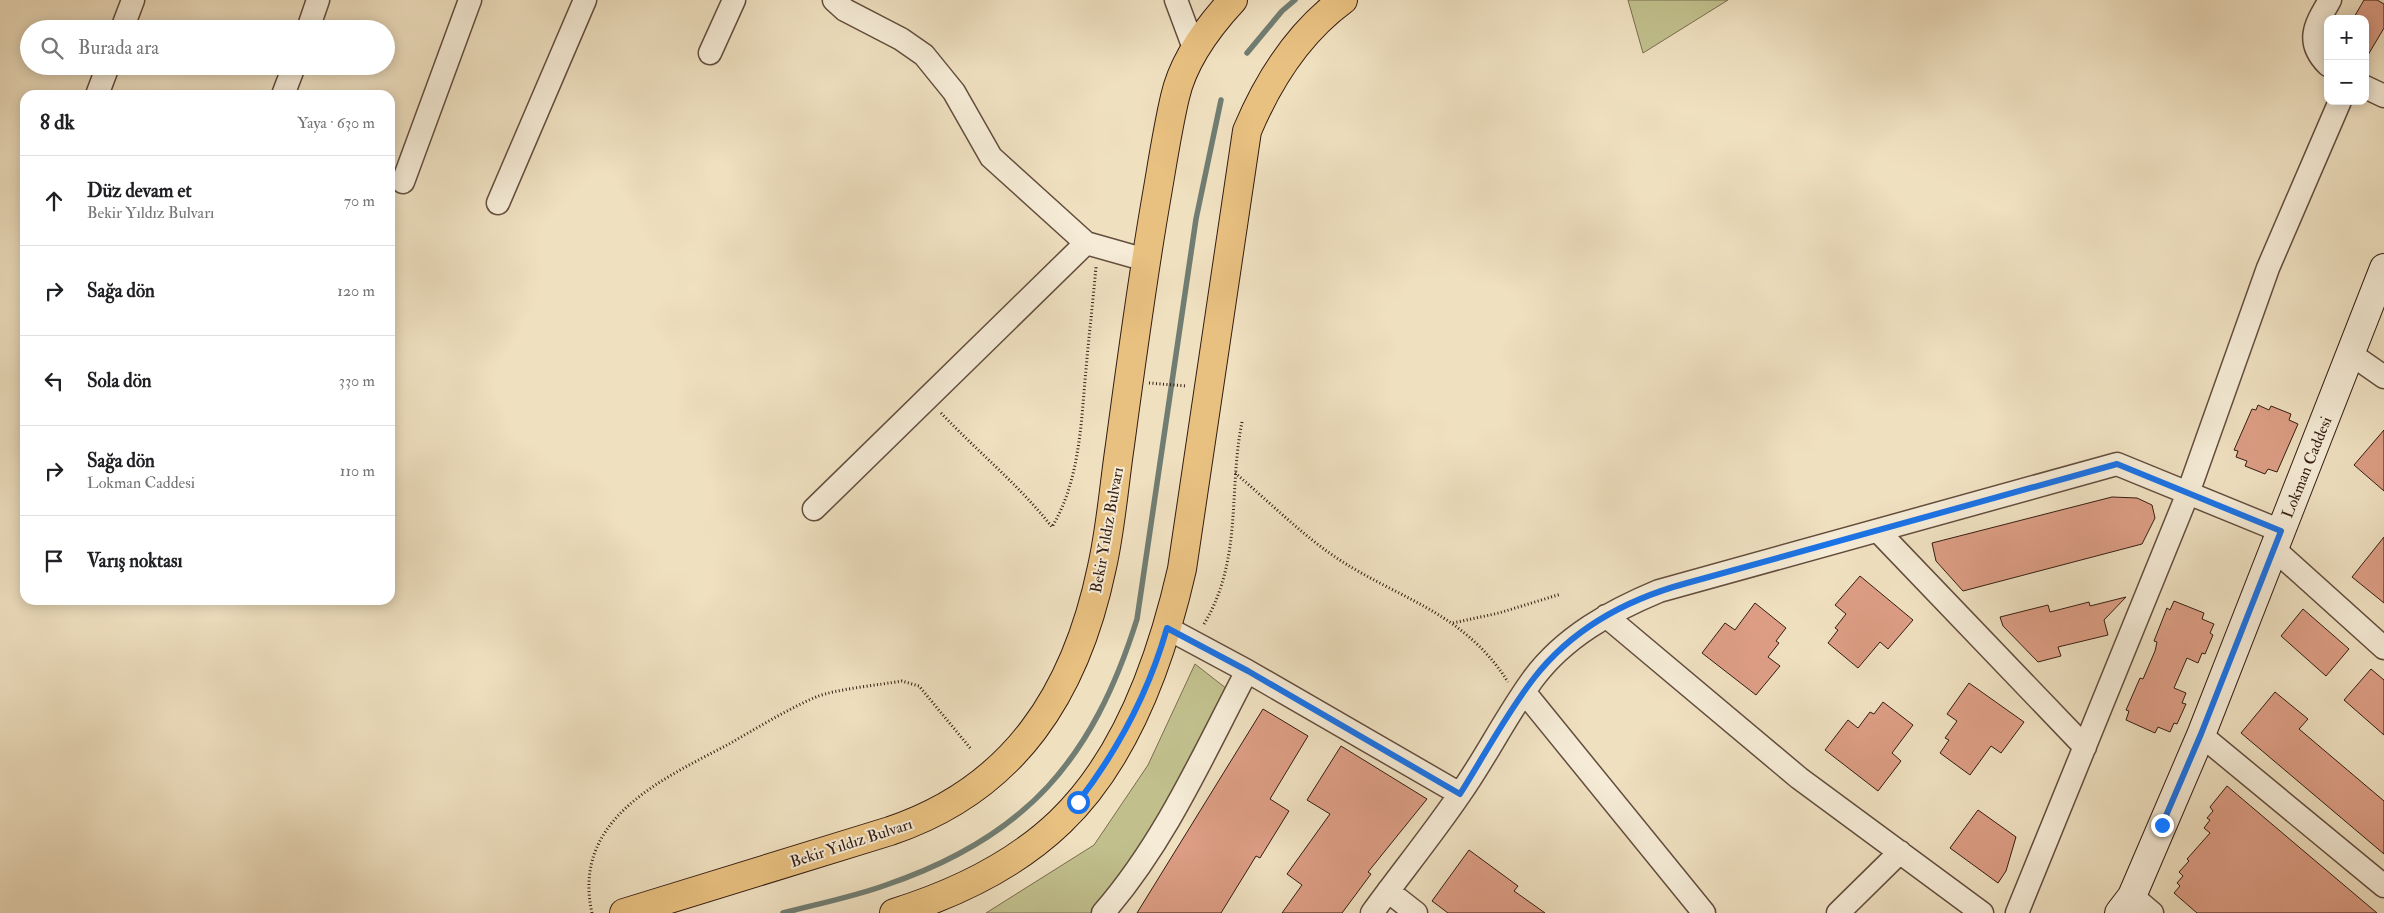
<!DOCTYPE html>
<html lang="tr">
<head>
<meta charset="utf-8">
<style>
	:root { --surface:#fff; --page:#f2f2f2; --text:#202124; --muted:#757577; --line:#e0e0e0 }
	body { margin:0; font-family:"IM FELL Double Pica",serif; background:var(--page); color:var(--text) }
	.controls { position:absolute; right:15px; top:15px; display:grid; overflow:hidden; border-radius:10px; box-shadow:0 2px 12px #0003 }
	.controls button { width:45px; height:45px; display:grid; place-items:center; padding:0; border:0; border-bottom:1px solid var(--line); background:var(--surface); color:var(--text); font:25px sans-serif }
	.stop { position:absolute; width:15px; height:15px; margin:-11px; border:4px solid #1a73e8; border-radius:50%; background:#fff }
	.stop.end { background:#1a73e8; border-color:#fff; box-shadow:0 1px 5px #0008 }
	.list { margin:0; padding:0; list-style:none }
	h2 { display:flex; justify-content:space-between; align-items:center; height:65px; margin:0; padding:0 20px; font-size:21px }
	h2 small { font-size:16px; font-weight:400; color:var(--muted) }
	.list li { display:grid; grid-template-columns:32px 1fr auto; gap:15px; align-items:center; box-sizing:border-box; height:90px; padding:0 20px; border-top:1px solid var(--line) }
	.list b { display:block; font-size:19px; white-space:nowrap }
	.list p { margin:0; font-size:16px; white-space:nowrap; color:var(--muted) }
	.list em { font-size:16px; font-style:normal; color:var(--muted) }
	.icon { flex:none; width:28px; height:28px; fill:none; stroke:currentColor; stroke-width:2; stroke-linecap:round; stroke-linejoin:round }
	.map { position:relative; flex:none; width:2384px; height:913px; overflow:hidden }
	.search { position:absolute; background:var(--surface); box-shadow:0 2px 12px #0003; left:20px; top:20px; width:375px; height:55px; display:flex; align-items:center; gap:12px; box-sizing:border-box; padding:0 18px; border-radius:28px; color:var(--muted); font-size:19px }
	.panel { position:absolute; background:var(--surface); box-shadow:0 2px 12px #0003; left:20px; top:90px; width:375px; height:515px; border-radius:15px }
	.map>svg:first-child { display:block }
	.green { fill:#c1c08d; stroke:#7a6e4f }
	.lines { fill:none; stroke-linecap:round; stroke-linejoin:round }
	.stream { stroke:#717d72; stroke-width:5.5 }
	.building { fill:#dc9d84; stroke:#341c11 }
	.street-casing { stroke:#634d3d; stroke-width:25 }
	.secondary-casing { stroke:#341c11; stroke-width:30 }
	.primary-casing { stroke:#341c11; stroke-width:30 }
	.path { stroke:#341c11; stroke-width:3; stroke-dasharray:1 2.5; stroke-linecap:butt }
	.street { stroke:#f5ebd6; stroke-width:22 }
	.secondary { stroke:#f5ebd6; stroke-width:28 }
	.primary { stroke:#e8c080; stroke-width:28 }
	.route { stroke:#1a73e8; stroke-width:6 }
	.labels { text-anchor:middle; stroke-width:4; stroke-linejoin:round; paint-order:stroke }
	.street-label { font-size:16px; fill:#341c11; stroke:#f5ebd6 }
</style>
</head>
<body>
<div class="map">
<svg width="2384" height="913" viewBox="0 0 2384 913">
	<rect width="100%" height="100%" fill="#efe0c0"/>
	<filter id="stains"><feTurbulence type="fractalNoise" baseFrequency=".004" numOctaves="4"/><feColorMatrix values="0 0 0 0 .2 0 0 0 0 .09 0 0 0 0 .02 0 0 0 .5 -.17"/></filter>
	<radialGradient id="worn" r=".72"><stop offset=".6" stop-color="#630" stop-opacity="0"/><stop offset="1" stop-color="#630" stop-opacity=".3"/></radialGradient>
	<!-- green -->
	<path class="green" d="M1628,0H1728L1643,53Z
		M1195,664L1227,689L1221,730L1101,913H986L1094,845L1148,765Z"/>
	<g class="lines">
		<!-- stream -->
		<path class="stream" d="M1247,53L1282,11L1295,0
			M783,913C817,904 853,897 886,885C1027,837 1093,759 1137,619L1196,219L1221,100"/>
	</g>
	<!-- building -->
	<path class="building" d="M2364,0H2377L2384,4V28L2365,60V19H2353Z
		M2258,405L2269,410L2271,406L2291,414L2289,420L2298,424L2277,472L2268,469L2265,474L2245,466L2247,461L2236,457L2238,451L2234,450L2252,409L2256,410Z
		M2384,430V491L2354,465Z
		M2112,497L2137,498L2152,505L2155,518L2142,544L1963,591L1936,561L1932,543Z
		M2384,537V603L2352,577Z
		M1860,576L1913,620L1888,649L1880,642L1858,668L1828,643L1838,630L1835,628L1846,614L1835,605Z
		M2126,597L2104,620L2108,635L2058,647L2061,656L2038,662L2003,626L2000,617L2048,605L2050,612L2089,602L2090,606Z
		M2174,601L2204,613L2202,619L2214,624L2210,633L2213,635L2205,654L2202,653L2198,663L2187,658L2174,688L2186,693L2182,703L2186,704L2177,724L2174,723L2170,732L2158,727L2155,733L2126,720L2129,711L2126,710L2140,678L2143,679L2155,651L2157,642L2154,641L2167,608L2170,610Z
		M1755,603L1786,628L1776,641L1779,643L1768,657L1780,666L1756,695L1702,653L1725,623L1735,630Z
		M2303,609L2349,649L2326,676L2281,636Z
		M2371,669L2384,680V735L2344,700Z
		M1969,683L2024,722L2001,753L1991,746L1970,775L1940,753L1949,740L1945,738L1957,721L1947,714Z
		M2275,692L2308,719L2299,729L2384,801V854L2241,733Z
		M1883,702L1913,725L1892,753L1901,761L1878,791L1825,750L1848,720L1858,728L1870,712L1874,714Z
		M1263,709L1308,736L1270,799L1289,811L1260,858L1256,856L1221,913H1137Z
		M1341,746L1427,799L1368,872L1371,874L1342,913H1282L1302,885L1287,874L1330,814L1307,800Z
		M2227,786L2293,842L2377,913H2197L2174,893L2180,886L2177,883L2183,876L2179,872L2189,861L2187,859L2210,833L2204,828L2210,820L2207,818L2213,811L2210,807Z
		M1978,810L2016,837L2006,871L1998,883L1950,848Z
		M1469,850L1518,886L1514,891L1545,913H1448L1432,901Z"/>
	<g class="lines">
		<!-- street casing -->
		<g class="street-casing">
			<path id="street" d="M834,0L845,10L901,39L924,55L954,92L991,157L1086,243L1146,260
				M1176,0L1195,51
				M122,29L133,0
				M308,29L318,0
				M710,53L734,0
				M2328,65C2304,41 2316,24 2330,0
				M2365,87L2384,96
				M97,95L108,66
				M283,95L294,66
				M403,182L470,0
				M498,203L585,0
				M2351,354L2384,377
				M814,509L1086,243
				M1878,531L2085,747
				M2274,549L2384,648
				M1606,616L1799,778L1982,913
				M1167,628L1247,671L1460,794
				M1525,693L1704,913
				M2201,735L2384,886
				M1388,891L1416,913
				M2132,896L2152,913
				M1103,913C1165,842 1204,753 1247,671
				M1372,913C1401,873 1432,835 1460,794C1486,757 1506,716 1533,679C1564,637 1611,611 1659,591L2117,464L2281,531
				M1838,913L1900,852
				M2017,913L2188,493L2268,268L2340,101"/>
		</g>
		<!-- secondary casing -->
		<g class="secondary-casing">
			<path id="secondary" d="M2119,913L2132,896L2201,735L2384,268"/>
		</g>
		<!-- primary casing -->
		<g class="primary-casing">
			<path id="primary" d="M624,913L890,831C1015,789 1076,692 1102,567C1111,527 1114,485 1120,445C1131,363 1142,281 1156,200C1162,166 1167,131 1175,97C1183,61 1208,27 1233,0
				M894,913C955,894 1013,867 1060,822C1127,758 1162,657 1182,569L1247,131C1268,81 1298,33 1343,0"/>
		</g>
		<!-- path -->
		<path class="path" d="M1149,383L1186,386
			M941,413C978,452 1019,485 1052,527C1080,480 1081,423 1086,369C1089,335 1093,301 1096,267
			M1235,473C1266,499 1295,528 1328,552C1394,599 1461,608 1508,682
			M1453,623L1499,613L1561,594
			M1204,624C1243,559 1228,491 1242,422
			M592,913C571,819 661,780 729,744C757,728 786,710 816,697C836,689 879,685 902,681L919,686L971,749"/>
		<!-- street -->
		<use href="#street" class="street"/>
		<!-- secondary -->
		<use href="#secondary" class="secondary"/>
		<!-- primary -->
		<use href="#primary" class="primary"/>
	</g>
	<g class="lines">
		<!-- route -->
		<path class="route" d="M1078,802C1118,750 1149,691 1167,628L1248,671L1460,794C1484,756 1506,714 1534,678C1572,629 1628,599 1687,583L2117,464L2281,531L2201,734L2162,825"/>
	</g>
	<g class="labels">
		<!-- street labels -->
		<g class="street-label">
			<text transform="translate(2306 467) rotate(-68)" y="6">Lokman Caddesi</text>
			<text transform="translate(1106 530) rotate(-80)" y="6">Bekir Yıldız Bulvarı</text>
			<text transform="translate(851 842) rotate(-18)" y="6">Bekir Yıldız Bulvarı</text>
		</g>
	</g>
	<rect width="100%" height="100%" filter="url(#stains)"/>
	<rect width="100%" height="100%" fill="url(#worn)"/>
</svg>
<div class="controls">
<button>+</button>
<button>−</button>
</div>
<div class="stop" style="left:1078px;top:802px"></div>
<div class="stop end" style="left:2162px;top:825px"></div>
<div class="search"><svg class="icon" aria-label="search" viewBox="0 0 24 24"><circle cx="10" cy="10" r="6"/><path d="M15 15l6 6"/></svg>Burada ara</div>
<section class="panel">
<h2>8 dk<small>Yaya · 630 m</small></h2>
<ul class="list">
<li><svg class="icon" aria-label="ahead" viewBox="0 0 24 24"><path d="M12 20V5M6 11l6-6 6 6"/></svg><div><b>Düz devam et</b><p>Bekir Yıldız Bulvarı</p></div><em>70 m</em></li>
<li><svg class="icon" aria-label="right" viewBox="0 0 24 24"><path d="M7 20v-9h11M14 6l5 5-5 5"/></svg><div><b>Sağa dön</b></div><em>120 m</em></li>
<li><svg class="icon" aria-label="left" viewBox="0 0 24 24"><path d="M17 20v-9H6M10 6l-5 5 5 5"/></svg><div><b>Sola dön</b></div><em>330 m</em></li>
<li><svg class="icon" aria-label="right" viewBox="0 0 24 24"><path d="M7 20v-9h11M14 6l5 5-5 5"/></svg><div><b>Sağa dön</b><p>Lokman Caddesi</p></div><em>110 m</em></li>
<li><svg class="icon" aria-label="arrive" viewBox="0 0 24 24"><path d="M6 21V4h12l-3 4 3 4H6"/></svg><div><b>Varış noktası</b></div></li>
</ul>
</section>
</div>
</body>
</html>
